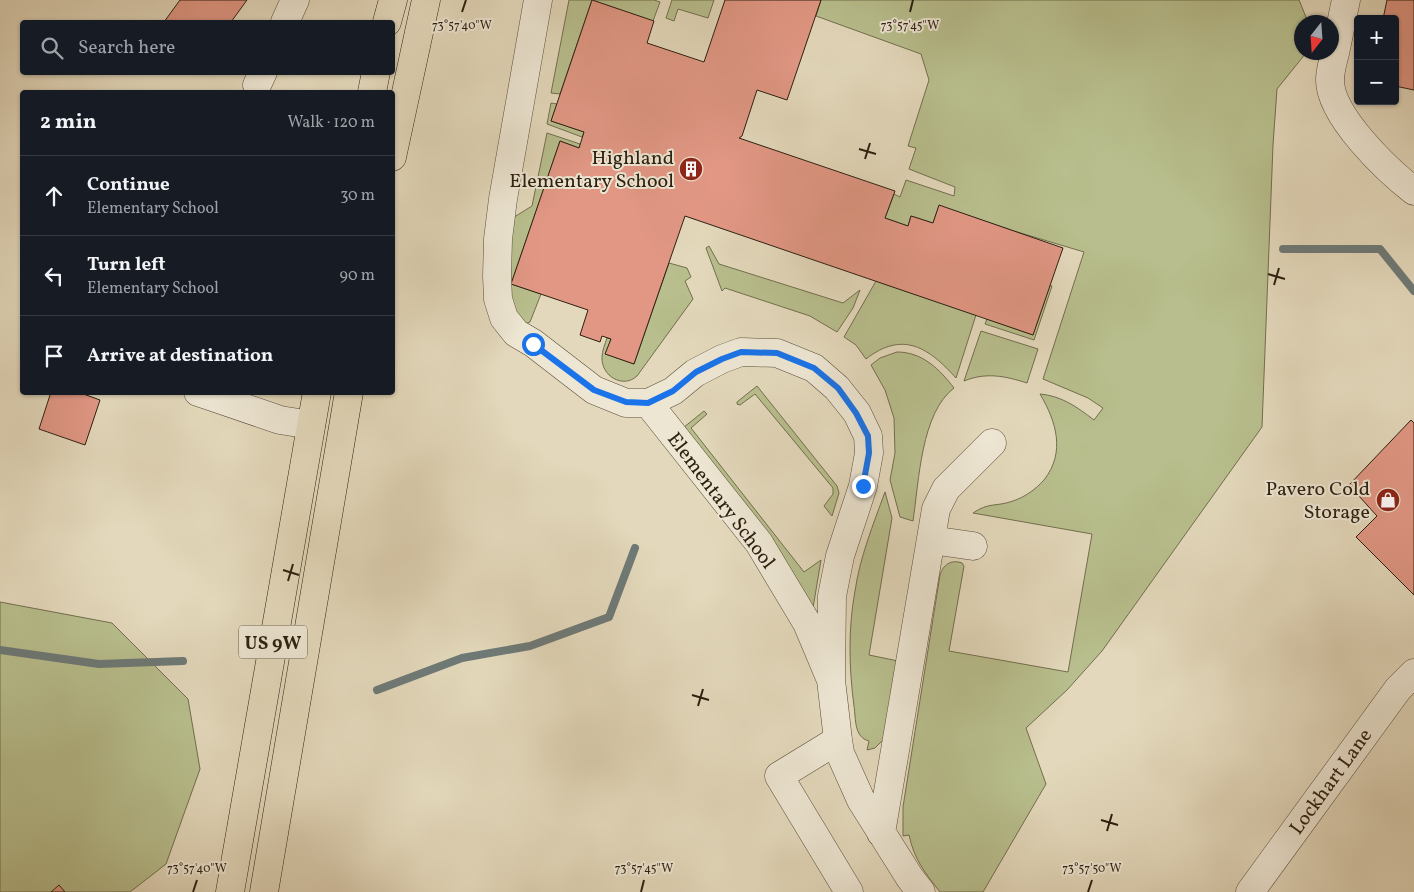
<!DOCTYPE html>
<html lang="en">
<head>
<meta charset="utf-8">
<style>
	:root { --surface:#171b24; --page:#20242c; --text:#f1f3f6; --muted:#9ea1a6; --line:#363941 }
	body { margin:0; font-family:Vollkorn,serif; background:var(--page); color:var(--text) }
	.controls { position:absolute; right:15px; top:15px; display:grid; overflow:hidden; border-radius:5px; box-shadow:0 1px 4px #0004 }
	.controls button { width:45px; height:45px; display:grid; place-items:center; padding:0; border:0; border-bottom:1px solid var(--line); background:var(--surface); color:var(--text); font:25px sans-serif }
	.compass { position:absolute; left:1294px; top:15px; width:45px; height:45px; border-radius:50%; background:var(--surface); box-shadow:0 1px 4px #0004; rotate:197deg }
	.stop { position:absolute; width:15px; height:15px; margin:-11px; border:4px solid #1a73e8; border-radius:50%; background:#fff }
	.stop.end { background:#1a73e8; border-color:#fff; box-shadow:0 1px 5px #0008 }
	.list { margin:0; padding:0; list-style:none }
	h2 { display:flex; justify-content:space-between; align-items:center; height:65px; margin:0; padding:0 20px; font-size:21px }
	h2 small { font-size:16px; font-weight:400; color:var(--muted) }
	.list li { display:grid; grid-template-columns:32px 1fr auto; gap:15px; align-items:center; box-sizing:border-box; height:80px; padding:0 20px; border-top:1px solid var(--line) }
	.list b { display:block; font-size:19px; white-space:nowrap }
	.list p { margin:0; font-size:16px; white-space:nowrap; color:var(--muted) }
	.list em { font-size:16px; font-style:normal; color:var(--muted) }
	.icon { flex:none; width:28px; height:28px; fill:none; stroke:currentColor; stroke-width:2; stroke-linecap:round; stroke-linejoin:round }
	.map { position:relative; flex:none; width:1414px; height:892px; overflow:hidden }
	.search { position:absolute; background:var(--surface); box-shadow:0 1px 4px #0004; left:20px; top:20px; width:375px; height:55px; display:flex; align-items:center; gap:12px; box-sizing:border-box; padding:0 18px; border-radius:5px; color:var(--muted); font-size:19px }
	.panel { position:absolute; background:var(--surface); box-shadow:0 1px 4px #0004; left:20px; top:90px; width:375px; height:305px; border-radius:5px }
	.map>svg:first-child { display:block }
	.green { fill:#b8be8d; stroke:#726e4e }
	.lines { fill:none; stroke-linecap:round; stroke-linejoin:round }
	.stream { stroke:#6e7a77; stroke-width:8 }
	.building { fill:#e19784; stroke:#2c1f10 }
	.minor-casing { stroke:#5a4d3b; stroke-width:29 }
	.highway-casing { stroke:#2c1f10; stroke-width:29 }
	.minor { stroke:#ede6d3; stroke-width:28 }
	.highway { stroke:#e3d8bb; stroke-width:28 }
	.route { stroke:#1a73e8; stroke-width:6 }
	.ticks { fill:none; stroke:#2c1f10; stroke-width:2 }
	.labels { text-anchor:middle; stroke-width:4; stroke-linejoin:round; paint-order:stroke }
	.shield { fill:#ede6d3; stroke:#665b4a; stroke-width:1 }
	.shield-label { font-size:19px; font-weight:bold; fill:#2c1f10 }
	.poi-label { font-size:20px; fill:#2c1f10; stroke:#ede6d3; text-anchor:end }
	.street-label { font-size:20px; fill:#2c1f10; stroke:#ede6d3 }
	.ticks-label { font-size:12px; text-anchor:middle; fill:#2c1f10; stroke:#ede6d3; stroke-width:4; stroke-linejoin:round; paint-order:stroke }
</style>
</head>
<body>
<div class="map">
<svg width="1414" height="892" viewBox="0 0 1414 892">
	<rect width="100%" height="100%" fill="#e3d8bb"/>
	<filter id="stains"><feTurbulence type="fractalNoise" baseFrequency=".004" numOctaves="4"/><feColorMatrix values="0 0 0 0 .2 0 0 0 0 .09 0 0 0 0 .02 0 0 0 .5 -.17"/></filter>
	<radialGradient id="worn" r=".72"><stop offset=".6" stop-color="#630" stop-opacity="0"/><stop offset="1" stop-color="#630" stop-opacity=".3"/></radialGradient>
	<!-- green -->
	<path class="green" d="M569,0H654L660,2L653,21L592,0L560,94L551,93Z
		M672,0H714L708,18L678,9L674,21L666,18Z
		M821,0H1299L1308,22H1302V52L1306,53L1277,89L1273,145L1262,427L1102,651L1067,690L1026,728L1046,784L983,892H940C925,873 914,859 909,835L903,836V807L940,575C943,565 951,559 962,563L964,566L949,651L1068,672L1092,534L973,513C989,502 996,507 1013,501C1025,497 1036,489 1044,480C1066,452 1056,421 1040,394C1062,396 1077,407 1094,420L1103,408L1088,398L1043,379L1084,252L1014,231L939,206L933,223L911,216L908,226L885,218L894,194L900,197L906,180L954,196L955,187L909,169L916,148L908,146L929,80L921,54L816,16Z
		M551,103L557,104L551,121L584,132L582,137L547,124Z
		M547,133L580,144L579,148L560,141L511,284L541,294L530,322L525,324L518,316L507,287L511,219L532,206Z
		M709,246L719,264L843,303L860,290L853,308L837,332L810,316L725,288L722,291L706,248Z
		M669,263L687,268L691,277L685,281L693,299L637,376C623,389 601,376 602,357C602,351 605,344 607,338L611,339L606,354L634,364Z
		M876,281L976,315L956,378C929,348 903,330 866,359L856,345L844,337Z
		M1050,285L1052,286L1034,340L985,324L987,319L1033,335Z
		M981,331L1038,349L1027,383C1005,376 986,372 964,381Z
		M897,352C923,352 940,370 954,388C921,413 919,481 913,521L900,517L890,480L895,453L894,418L885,390L871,365L880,358Z
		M757,386L837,486L839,493L832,516L824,506L833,494V488L755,394L740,405L737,404V402Z
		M704,411L707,414L691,428L804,572L821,560L813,608L678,432Z
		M885,492L892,518L869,655L898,661L885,738L875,748L867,750L869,741C854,737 856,720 854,706C849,668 848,629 855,591C860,557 873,525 885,492Z
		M0,602L112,623L188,699L200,769L166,864L130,892H0Z"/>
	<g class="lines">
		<!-- stream -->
		<path class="stream" d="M1283,249H1380L1414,291
			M0,650L99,664L183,661
			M377,690L462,658L530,646L609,617L635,548"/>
	</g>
	<!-- building -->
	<path class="building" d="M180,0H247L231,22H164Z
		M592,0L654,21L647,43L704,62L725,0H821L787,100L757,90L742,136L739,138L895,191L885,218L908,226L911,216L933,223L939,205L1063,248L1033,335L685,216L634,364L605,354L611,339L602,336L600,342L580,335L588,310L511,284L560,141L579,148L584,132L551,121Z
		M1387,0H1414V90L1395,86V19H1383Z
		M51,392H78L100,400L85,445L39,429Z
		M1411,420L1414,423V595L1356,537L1377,516L1349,485Z
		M59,885L65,892H51Z"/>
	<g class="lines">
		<!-- minor casing -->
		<g class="minor-casing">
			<path id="minor" d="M538,0L503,199L498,239L497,276L498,299L504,318L516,333L533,343L594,390L626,403H648L759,543L807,623L831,680
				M1346,0C1342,18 1339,35 1335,53C1333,61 1330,71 1330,80C1330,116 1387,170 1414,191
				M285,22L295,0
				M257,85L263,72
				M198,392L280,420L311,425
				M648,403L673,391L695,373L722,359L741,352L777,353L814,368L837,388L857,413L868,436L869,453L863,486L840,556L832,596L831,680L838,740L840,753L861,800L910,878L921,892
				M931,540L973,546
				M838,740L779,776L849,892
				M881,833L936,509L946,489L992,443
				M1250,892L1398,689L1414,673"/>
		</g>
		<!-- highway casing -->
		<g class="highway-casing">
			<path id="highway" d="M387,22L393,0
				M372,92L376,72
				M392,157L426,0
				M230,892L317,392
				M264,892L349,392"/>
		</g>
		<!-- minor -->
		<use href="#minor" class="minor"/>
		<!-- highway -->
		<use href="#highway" class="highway"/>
	</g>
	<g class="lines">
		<!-- route -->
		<path class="route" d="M533,344L594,390L626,402L648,403L673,391L696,372L722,359L741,352L777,353L814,368L838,388L856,413L868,436L869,453L863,486"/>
	</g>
	<!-- ticks -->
	<path class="ticks" d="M462,12L466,0M910,12L913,0M859,149L876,154M865,159L870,143M1268,274L1285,279M1274,285L1279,268M283,570L299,575M288,581L293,564M692,695L709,700M698,706L703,689M1101,820L1118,825M1107,831L1112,814M193,892L197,880M641,892L644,880M1088,892L1092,880"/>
	<!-- icons -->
	<defs>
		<g id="building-disc" transform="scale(1.25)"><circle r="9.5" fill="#8f2418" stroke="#ede6d3"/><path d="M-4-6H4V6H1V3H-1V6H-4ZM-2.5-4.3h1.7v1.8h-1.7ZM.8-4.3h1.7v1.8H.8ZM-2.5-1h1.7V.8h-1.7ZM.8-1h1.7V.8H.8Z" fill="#fff"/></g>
		<g id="shop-disc" transform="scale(1.25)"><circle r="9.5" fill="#8f2418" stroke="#ede6d3"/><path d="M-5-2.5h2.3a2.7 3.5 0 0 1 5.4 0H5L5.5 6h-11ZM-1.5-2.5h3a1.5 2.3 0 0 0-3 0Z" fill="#fff"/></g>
	</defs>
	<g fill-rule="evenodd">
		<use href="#building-disc" x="691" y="169"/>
		<use href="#shop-disc" x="1388" y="500"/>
	</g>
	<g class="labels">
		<!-- shield labels -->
		<rect class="shield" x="239" y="625.5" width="68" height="33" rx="4"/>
		<g class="shield-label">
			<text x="273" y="649">US 9W</text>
		</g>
		<!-- poi labels -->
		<g class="poi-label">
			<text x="674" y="164">Highland<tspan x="674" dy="23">Elementary School</tspan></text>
			<text x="1370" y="495">Pavero Cold<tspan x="1370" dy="23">Storage</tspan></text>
		</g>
		<!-- street labels -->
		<g class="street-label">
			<text transform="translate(722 500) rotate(53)" y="7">Elementary School</text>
			<text transform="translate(1330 781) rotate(-54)" y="7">Lockhart Lane</text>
		</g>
	</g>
	<g class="ticks-label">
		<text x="462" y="29">73°57'40"W</text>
		<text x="910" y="29">73°57'45"W</text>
		<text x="197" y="872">73°57'40"W</text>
		<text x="644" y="872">73°57'45"W</text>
		<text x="1092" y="872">73°57'50"W</text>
	</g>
	<rect width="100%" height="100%" filter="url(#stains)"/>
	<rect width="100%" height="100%" fill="url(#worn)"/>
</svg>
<div class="controls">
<button>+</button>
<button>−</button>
</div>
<svg class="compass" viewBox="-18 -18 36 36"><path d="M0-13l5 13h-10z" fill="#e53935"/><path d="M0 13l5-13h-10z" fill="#9ea1a6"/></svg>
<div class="stop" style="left:533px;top:344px"></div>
<div class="stop end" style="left:863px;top:486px"></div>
<div class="search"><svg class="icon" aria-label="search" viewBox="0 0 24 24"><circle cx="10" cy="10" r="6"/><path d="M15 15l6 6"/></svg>Search here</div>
<section class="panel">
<h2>2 min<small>Walk · 120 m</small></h2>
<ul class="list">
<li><svg class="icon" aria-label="ahead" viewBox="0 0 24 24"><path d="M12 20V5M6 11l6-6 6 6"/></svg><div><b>Continue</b><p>Elementary School</p></div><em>30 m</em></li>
<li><svg class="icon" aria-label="left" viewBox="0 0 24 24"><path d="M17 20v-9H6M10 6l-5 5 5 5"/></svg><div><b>Turn left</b><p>Elementary School</p></div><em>90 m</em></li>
<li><svg class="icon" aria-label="arrive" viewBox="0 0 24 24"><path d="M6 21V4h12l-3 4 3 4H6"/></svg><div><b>Arrive at destination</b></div></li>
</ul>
</section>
</div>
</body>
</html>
